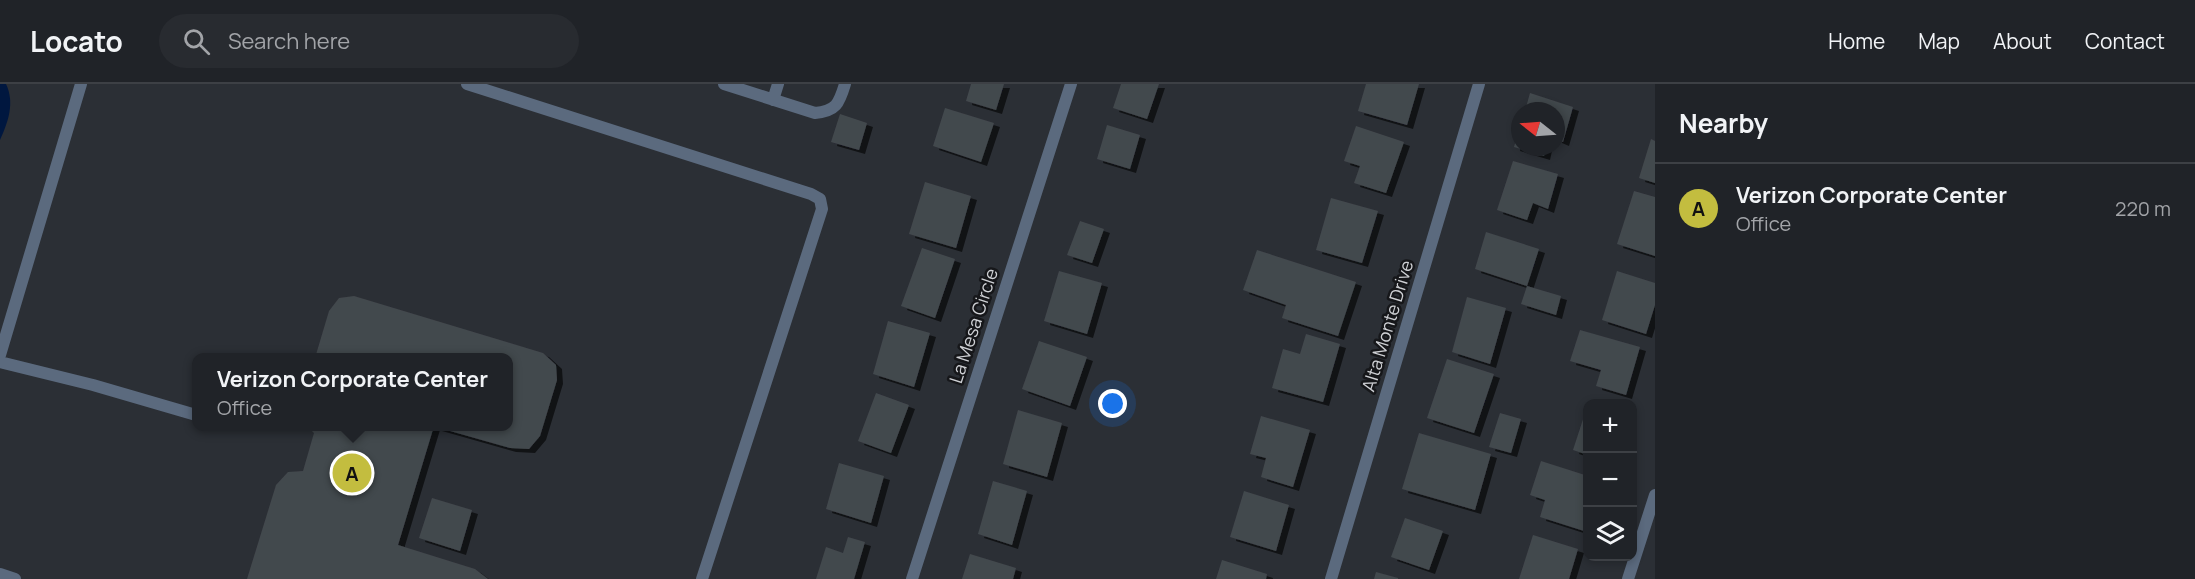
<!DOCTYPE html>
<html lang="en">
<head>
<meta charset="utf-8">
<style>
	:root { --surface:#202328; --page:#282b30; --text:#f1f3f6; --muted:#a2a4a8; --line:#3d4045; --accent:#c3bd3f }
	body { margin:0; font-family:Manrope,sans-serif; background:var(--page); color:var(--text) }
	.controls { position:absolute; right:18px; bottom:18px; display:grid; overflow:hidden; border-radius:12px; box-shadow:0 3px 9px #0003 }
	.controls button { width:54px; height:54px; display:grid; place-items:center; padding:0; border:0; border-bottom:2px solid var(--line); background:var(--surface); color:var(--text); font:30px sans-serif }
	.compass { position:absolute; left:1511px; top:18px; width:54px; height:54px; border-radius:50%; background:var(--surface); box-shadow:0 3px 9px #0003; rotate:287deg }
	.you { position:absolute; left:1113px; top:320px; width:21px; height:21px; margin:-15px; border:4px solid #fff; border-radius:50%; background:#1a73e8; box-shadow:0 0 0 9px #1a73e833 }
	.badge { display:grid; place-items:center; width:39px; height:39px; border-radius:50%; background:var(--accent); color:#111; font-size:20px; font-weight:700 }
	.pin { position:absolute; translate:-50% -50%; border:3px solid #fff; box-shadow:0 2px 6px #0006 }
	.popup { position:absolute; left:192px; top:269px; width:321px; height:78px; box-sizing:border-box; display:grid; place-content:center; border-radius:12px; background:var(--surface); filter:drop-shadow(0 2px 4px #0005); font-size:20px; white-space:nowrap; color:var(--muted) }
	.popup b { font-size:22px; color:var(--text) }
	.popup::after { content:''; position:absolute; left:50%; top:100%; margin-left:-12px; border:12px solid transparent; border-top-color:var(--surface) }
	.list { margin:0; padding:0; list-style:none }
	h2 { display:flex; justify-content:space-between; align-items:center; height:78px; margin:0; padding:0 24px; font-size:26px }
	h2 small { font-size:20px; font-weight:400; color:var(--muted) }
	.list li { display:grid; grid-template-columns:39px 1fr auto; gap:18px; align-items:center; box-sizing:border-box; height:90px; padding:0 24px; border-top:2px solid var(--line) }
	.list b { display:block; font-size:22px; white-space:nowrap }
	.list p { margin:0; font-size:20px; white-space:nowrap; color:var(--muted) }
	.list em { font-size:20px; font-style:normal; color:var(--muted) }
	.icon { flex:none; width:33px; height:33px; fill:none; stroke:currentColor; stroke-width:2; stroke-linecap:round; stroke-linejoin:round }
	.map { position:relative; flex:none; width:1655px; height:495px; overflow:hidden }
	header { display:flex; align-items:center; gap:36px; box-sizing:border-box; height:84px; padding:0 30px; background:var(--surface); border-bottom:2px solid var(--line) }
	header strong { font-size:28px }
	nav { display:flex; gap:33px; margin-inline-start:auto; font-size:21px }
	.search { width:420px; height:54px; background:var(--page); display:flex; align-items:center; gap:15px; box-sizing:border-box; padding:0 21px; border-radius:33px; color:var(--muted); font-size:22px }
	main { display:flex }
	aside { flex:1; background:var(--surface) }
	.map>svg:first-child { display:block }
	.water { fill:#00173f }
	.building { fill:#43484d; filter:url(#shadow) }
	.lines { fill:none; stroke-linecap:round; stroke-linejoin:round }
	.service { stroke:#5b6a7e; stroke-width:12 }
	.minor { stroke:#5b6a7e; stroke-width:12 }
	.labels { text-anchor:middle; stroke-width:5; stroke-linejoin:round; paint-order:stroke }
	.street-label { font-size:18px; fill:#cfd1d5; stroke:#16171a }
</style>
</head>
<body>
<header>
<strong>Locato</strong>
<div class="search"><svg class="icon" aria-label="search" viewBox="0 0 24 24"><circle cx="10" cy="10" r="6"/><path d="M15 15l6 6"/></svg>Search here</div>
<nav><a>Home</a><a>Map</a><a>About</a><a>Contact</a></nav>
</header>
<main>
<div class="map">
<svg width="1655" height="495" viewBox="0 0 1655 495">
	<defs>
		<filter id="shadow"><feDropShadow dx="6" dy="4" stdDeviation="0" flood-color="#0009"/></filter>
	</defs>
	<rect width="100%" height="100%" fill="#2b2f35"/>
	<!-- water -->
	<path class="water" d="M0,0H6C15,19 8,38 0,56Z"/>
	<!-- building -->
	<path class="building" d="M971,0H1004L996,26L966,17Z
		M1121,0H1159L1147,35L1113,24Z
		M1366,0H1419L1407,41L1358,27Z
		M1530,9L1573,23L1563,58L1556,55V27H1525Z
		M945,24L994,39L981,78L933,62Z
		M840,30L867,39L859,66L831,58Z
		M1107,41L1140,51L1130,85L1097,75Z
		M1356,42L1404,58L1386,109L1354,99L1360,82L1344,77Z
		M1519,46L1520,63H1546L1544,72L1514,63Z
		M1651,55L1655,57V99L1639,94Z
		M1513,77L1558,90L1548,125L1533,119L1527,136L1497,126Z
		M925,98L971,112L956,164L909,150Z
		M1634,107L1655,113V172L1617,160Z
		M1331,114L1378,127L1362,179L1316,166Z
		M1080,137L1104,145L1092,179L1067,171Z
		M1486,148L1539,165L1527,202L1561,212L1556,231L1521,220L1527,202L1475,185Z
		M922,164L955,175L935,234L901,222Z
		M1257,166L1356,198L1338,252L1282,234L1286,221L1243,206Z
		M1059,187L1102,199L1087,250L1044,237Z
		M1617,187L1655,199V221L1646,250L1602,236Z
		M354,212L543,269L556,281L557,296L540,352L529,365L510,364L436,343L508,342V274H315L329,227L339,214Z
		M1467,213L1506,224L1490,280L1452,268Z
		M888,237L930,249L914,303L873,290Z
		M1580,246L1640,263L1626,311L1596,302L1601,286L1570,277Z
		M1306,250L1340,260L1323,318L1272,304L1283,265L1300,270Z
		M1039,257L1087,273L1070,322L1022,305Z
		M1447,275L1494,290L1474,349L1427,334Z
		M876,309L909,321L891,369L858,357Z
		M1587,323H1588V371L1573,366Z
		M1018,326L1062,339L1047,393L1003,380Z
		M1500,329L1521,335L1511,369L1489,363Z
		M1261,332L1310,346L1293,403L1261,393L1266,374L1250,370Z
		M307,342H434L398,461L475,485L488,495H247L276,401L288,388L303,387L314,349Z
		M1419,349L1491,370L1475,426L1402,405Z
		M1541,377L1588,392V437L1584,447L1540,433L1545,416L1530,411Z
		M839,379L884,392L871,439L826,425Z
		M993,397L1027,407L1012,461L978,450Z
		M1244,407L1289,421L1276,467L1230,453Z
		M432,414L472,426L460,467L419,454Z
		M1405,434L1443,447L1429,486L1391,473Z
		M1533,451L1578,465L1569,495H1519Z
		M848,453L865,458L854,495H816L826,463L843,469Z
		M970,470L1016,484L1013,495H962Z
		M1222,476L1267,490L1266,495H1216Z
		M1376,488L1398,494V495H1374Z"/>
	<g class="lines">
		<!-- service -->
		<path class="service" d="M467,0L811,110L820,115L822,125L702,495
			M724,0L815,29C836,27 839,20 845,0
			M773,16L778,0
			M0,271L81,0
			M0,278L93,301L196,331
			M0,490L15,495"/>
		<!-- minor -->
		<path class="minor" d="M912,495L1071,0
			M1331,495L1479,0
			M1628,495L1655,411"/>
	</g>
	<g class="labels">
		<!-- street labels -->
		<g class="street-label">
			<text transform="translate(974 242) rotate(-72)" y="6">La Mesa Circle</text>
			<text transform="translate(1388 242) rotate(-73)" y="6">Alta Monte Drive</text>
		</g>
	</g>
</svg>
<div class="controls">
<button>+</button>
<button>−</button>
<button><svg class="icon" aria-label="layers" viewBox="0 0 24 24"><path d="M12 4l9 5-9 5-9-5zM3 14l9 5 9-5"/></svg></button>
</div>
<svg class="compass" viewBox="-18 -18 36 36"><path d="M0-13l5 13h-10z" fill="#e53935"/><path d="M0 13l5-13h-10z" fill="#a2a4a8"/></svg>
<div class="you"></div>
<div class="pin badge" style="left:352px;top:389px">A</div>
<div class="popup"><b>Verizon Corporate Center</b>Office</div>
</div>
<aside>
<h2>Nearby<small></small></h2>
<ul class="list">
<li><span class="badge">A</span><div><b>Verizon Corporate Center</b><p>Office</p></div><em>220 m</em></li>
</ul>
</aside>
</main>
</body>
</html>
